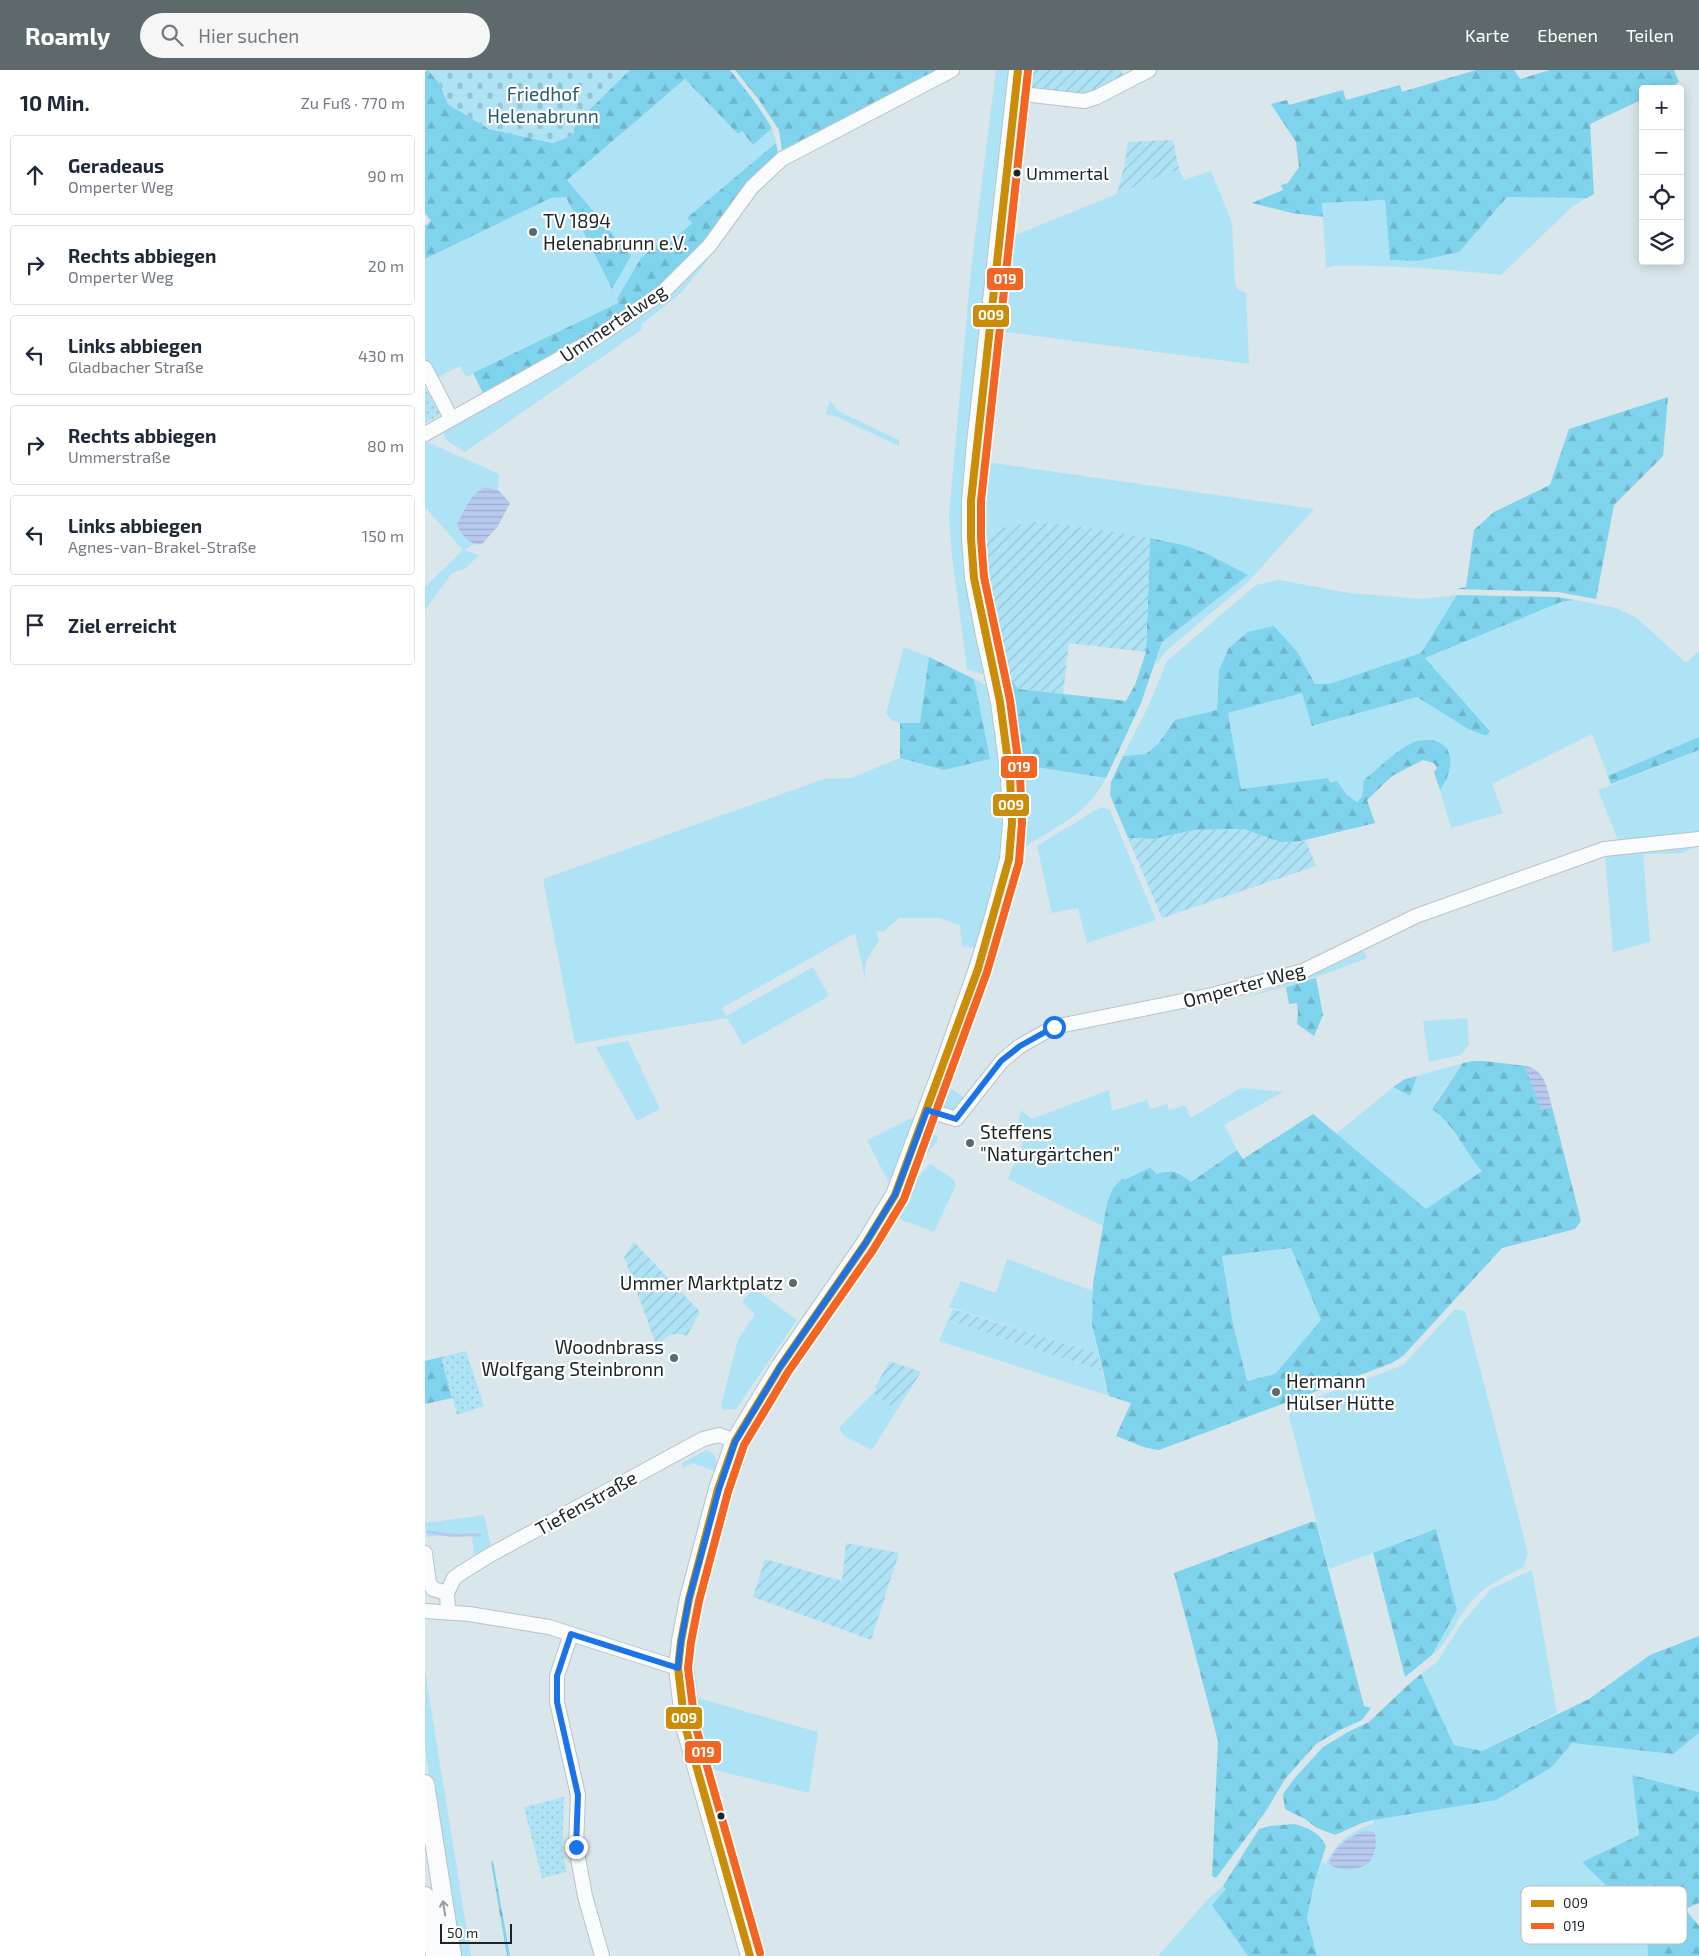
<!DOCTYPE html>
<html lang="de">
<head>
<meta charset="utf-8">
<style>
	:root { --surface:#fff; --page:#f6f6f7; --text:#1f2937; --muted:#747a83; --line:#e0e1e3; --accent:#5e696c }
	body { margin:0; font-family:"Exo 2",sans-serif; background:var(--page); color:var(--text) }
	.controls { position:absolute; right:15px; top:15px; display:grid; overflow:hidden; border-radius:5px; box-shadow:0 2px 12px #0003 }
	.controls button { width:45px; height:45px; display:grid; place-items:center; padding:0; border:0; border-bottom:1px solid var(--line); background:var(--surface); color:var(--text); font:25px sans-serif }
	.scale { position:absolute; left:15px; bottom:12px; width:72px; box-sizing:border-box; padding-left:5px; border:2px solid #1c2528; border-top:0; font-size:14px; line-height:18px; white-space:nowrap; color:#1c2528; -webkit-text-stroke:4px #fff; paint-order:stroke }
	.stop { position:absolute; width:15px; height:15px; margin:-11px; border:4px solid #1a73e8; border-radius:50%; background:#fff }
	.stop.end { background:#1a73e8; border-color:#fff; box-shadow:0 1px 5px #0008 }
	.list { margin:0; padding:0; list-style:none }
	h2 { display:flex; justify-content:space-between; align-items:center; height:65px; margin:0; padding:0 20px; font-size:21px }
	h2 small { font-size:16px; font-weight:400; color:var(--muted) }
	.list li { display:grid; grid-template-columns:32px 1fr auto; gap:15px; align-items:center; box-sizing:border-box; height:80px; margin:0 10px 10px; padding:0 10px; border:1px solid var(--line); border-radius:5px }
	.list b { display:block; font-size:19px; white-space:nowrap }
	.list p { margin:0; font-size:16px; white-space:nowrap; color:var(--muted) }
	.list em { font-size:16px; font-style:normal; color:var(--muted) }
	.icon { flex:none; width:28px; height:28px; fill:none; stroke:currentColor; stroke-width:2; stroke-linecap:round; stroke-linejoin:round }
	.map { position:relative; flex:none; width:1274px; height:1886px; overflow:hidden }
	header { display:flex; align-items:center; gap:30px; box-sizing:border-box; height:70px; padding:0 25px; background:var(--accent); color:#fff }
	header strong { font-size:24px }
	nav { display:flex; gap:28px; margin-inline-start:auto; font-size:18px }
	.search { width:350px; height:45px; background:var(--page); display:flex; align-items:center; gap:12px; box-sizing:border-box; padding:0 18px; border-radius:28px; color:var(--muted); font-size:19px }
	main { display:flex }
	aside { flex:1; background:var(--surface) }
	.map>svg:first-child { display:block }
	.grass { fill:#aee3f5 }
	.forest { fill:url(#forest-firs); fill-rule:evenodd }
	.cemetery { fill:url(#cemetery-stones) }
	.park { fill:url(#park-dots) }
	.garden { fill:url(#garden-furrows) }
	.water { fill:url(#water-rules) }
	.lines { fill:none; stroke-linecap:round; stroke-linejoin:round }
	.stream { stroke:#b7c9ef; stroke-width:3 }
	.minor-casing { stroke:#b9c3c7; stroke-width:16 }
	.major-casing { stroke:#b9c3c7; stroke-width:20 }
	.minor { stroke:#f9fbfc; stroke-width:14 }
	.major { stroke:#f9fbfc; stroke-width:18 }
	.bus-1-casing { stroke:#fff; stroke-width:11 }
	.bus-2-casing { stroke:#fff; stroke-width:11 }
	.bus-1 { stroke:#cb8c08; stroke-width:8 }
	.bus-2 { stroke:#f26522; stroke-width:8 }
	.oneway { stroke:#969b9d }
	.route { stroke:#1a73e8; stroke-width:6 }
	.bus-dot { fill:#1c2528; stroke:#fff; stroke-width:2 }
	.poi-dot { fill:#5e696c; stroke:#fff; stroke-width:2 }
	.labels { text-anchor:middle; stroke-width:4.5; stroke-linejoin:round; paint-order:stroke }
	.bus-label { font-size:18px; fill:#1c2528; stroke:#fff; text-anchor:start }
	.park-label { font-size:19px; fill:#275e6f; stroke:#fff }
	.poi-label { font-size:19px; fill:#1c2528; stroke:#fff; text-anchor:start }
	.street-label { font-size:19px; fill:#1c2528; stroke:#fff }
	.key { fill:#fff; stroke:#bbbebe; stroke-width:1 }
	.key-label { font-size:14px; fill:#1c2528 }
	.line-badge { stroke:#fff; stroke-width:2 }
	.badge-label { font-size:14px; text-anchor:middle; font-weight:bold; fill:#fff }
</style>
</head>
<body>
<header>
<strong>Roamly</strong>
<div class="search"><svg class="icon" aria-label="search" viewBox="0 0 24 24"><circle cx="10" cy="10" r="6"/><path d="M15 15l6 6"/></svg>Hier suchen</div>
<nav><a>Karte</a><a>Ebenen</a><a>Teilen</a></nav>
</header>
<main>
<aside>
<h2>10 Min.<small>Zu Fuß · 770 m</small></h2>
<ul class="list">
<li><svg class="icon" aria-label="ahead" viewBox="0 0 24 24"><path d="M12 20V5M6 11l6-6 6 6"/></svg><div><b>Geradeaus</b><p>Omperter Weg</p></div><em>90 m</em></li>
<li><svg class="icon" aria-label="right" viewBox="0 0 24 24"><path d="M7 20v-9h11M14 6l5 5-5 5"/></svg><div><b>Rechts abbiegen</b><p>Omperter Weg</p></div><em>20 m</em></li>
<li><svg class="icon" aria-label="left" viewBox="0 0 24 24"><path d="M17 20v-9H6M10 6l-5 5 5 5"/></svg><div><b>Links abbiegen</b><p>Gladbacher Straße</p></div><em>430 m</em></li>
<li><svg class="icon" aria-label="right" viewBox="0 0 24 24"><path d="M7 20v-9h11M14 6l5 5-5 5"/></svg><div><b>Rechts abbiegen</b><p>Ummerstraße</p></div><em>80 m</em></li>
<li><svg class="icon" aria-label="left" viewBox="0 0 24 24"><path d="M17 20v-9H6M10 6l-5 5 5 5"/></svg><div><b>Links abbiegen</b><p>Agnes-van-Brakel-Straße</p></div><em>150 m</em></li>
<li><svg class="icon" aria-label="arrive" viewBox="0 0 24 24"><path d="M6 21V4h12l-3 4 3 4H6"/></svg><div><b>Ziel erreicht</b></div></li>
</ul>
</aside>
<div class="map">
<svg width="1274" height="1886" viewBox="0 0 1274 1886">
	<defs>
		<pattern id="forest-firs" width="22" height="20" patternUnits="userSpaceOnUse" patternTransform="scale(1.25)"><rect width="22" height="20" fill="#7fd3ec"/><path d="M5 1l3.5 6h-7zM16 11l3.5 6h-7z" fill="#6db5ca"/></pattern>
		<pattern id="cemetery-stones" width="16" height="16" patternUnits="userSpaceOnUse" patternTransform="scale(1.25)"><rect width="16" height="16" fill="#aee3f5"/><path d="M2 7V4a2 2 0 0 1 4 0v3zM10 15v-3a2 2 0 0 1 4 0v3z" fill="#95c3d2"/></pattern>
		<pattern id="park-dots" width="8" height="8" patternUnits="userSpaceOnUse" patternTransform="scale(1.25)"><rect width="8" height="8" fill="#aee3f5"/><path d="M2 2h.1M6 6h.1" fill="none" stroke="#95c3d2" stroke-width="1.8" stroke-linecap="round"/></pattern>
		<pattern id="garden-furrows" width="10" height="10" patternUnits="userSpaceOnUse" patternTransform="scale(1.25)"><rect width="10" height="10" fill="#aee3f5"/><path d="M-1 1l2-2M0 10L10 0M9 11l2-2" fill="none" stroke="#95c3d2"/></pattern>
		<pattern id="water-rules" width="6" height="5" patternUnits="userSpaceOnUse" patternTransform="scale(1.25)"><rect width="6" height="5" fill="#b7c9ef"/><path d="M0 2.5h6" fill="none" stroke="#9daccd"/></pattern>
	</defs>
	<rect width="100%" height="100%" fill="#d9e6eb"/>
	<!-- grass -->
	<path class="grass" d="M571,0H585L544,394L562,598L557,604L542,599L527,486L524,445L546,200Z
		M260,9L313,64L316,61L328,75L347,58L351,73L263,148L267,153L241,175L237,170L193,233L41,307L35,296L11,308L0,289V189L126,127H141L186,218L206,186L141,110Z
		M603,31L588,166L754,99L759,110L786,101L807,153L810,213L812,219L821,223L824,294L573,261L561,392L889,439L823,512L742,580L730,595L737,572L823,505L785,485L762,476L651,456L610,452L584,456L559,464L558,468L552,453L570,253L574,251L596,32Z
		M1082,127L1162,128L1148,136L1076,205C1020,199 965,195 909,196L901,198L897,133L960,130L965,190L993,191L1034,182Z
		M283,185L282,191L256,223L217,254L216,260L40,382L21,370L18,361Z
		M405,330L413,341L474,370V376L410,346L401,344Z
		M0,371L74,404L73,420L60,417L35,462L49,474L39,480L54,485L41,498L27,503L0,540V517L38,480L0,437Z
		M552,473H557L558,501L597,690L611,697L681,708C664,743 630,758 599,777L590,780Z
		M854,510L924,523L995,529L1032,525L996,583L904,614H890L873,583L794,600L792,640L750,650L733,674L721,684L698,686L723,637L742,591L831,515Z
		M1150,530L1191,538L1212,548L1261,593L1274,581V667L1183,706L1167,664L1067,714L1078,743L1026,758L1015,720L1020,713L1021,676L937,719V727L932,732L922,725L912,711L905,713L903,708L816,719L802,643L877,622L888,656L992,627L1043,659L1061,666L1065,660L1000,588L1136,532Z
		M479,577L504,587L495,653H475L466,650L461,643Z
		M549,609L567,618L573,643L581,761L576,799L543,915L538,913L549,878L537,876L535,855L514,848H474L458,862L451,861L454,871C442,889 438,891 441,913L430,863L297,938L302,948L150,974L118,809L399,709L426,708L475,688L519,700L565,689Z
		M1274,680V765L1194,773L1173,720Z
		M676,737L685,740L731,850L662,873L653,838L627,843L612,776Z
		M1241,777H1270L1257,783L1218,784L1225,872L1188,882L1180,785Z
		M591,794L559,922L524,1017L540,1028L530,1040C520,1041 516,1037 517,1027L553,920Z
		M938,880L942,888C898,906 855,919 809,930C855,917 896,903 938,880Z
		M388,897L404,926L318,975L301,946Z
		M1042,948L1044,974L1036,985L1004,992L998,951Z
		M203,971L235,1039L212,1051L171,977Z
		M1038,993L1011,1031L1015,1044L1058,1101L1001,1139L911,1064L968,1017L985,1026L992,1006Z
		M816,1018L858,1022L799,1055L812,1080L766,1112L753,1102L741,1101L688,1118L682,1133L678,1156L583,1109L600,1068L591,1063L596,1040L607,1049L684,1020L687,1041L722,1030L725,1039L742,1034L744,1040L761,1035L765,1048Z
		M490,1046L468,1105L463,1111L442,1070Z
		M504,1064L512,1066V1071L494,1094L488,1113L505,1094L528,1109L531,1115L509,1162L467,1146L501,1067Z
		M866,1178L896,1250L850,1304L822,1311L808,1254L797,1186Z
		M582,1189L668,1221L667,1255L673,1284L524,1237L536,1211L571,1223Z
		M329,1218L372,1250L311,1339L298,1340L296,1335L313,1270L330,1244L317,1232Z
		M1030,1239L1040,1241L1103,1483L1099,1497C1071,1511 1055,1517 1037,1544C1027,1559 1021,1574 1007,1585L1032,1540L1011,1460L904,1499L864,1346L869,1336L978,1295Z
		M523,1250L677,1301L684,1326L514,1271Z
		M448,1323L472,1340L447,1380L419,1366L414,1358Z
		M281,1380C292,1384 293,1390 289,1401L268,1393L258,1398L257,1393Z
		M59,1445L66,1476L49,1485L47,1466C33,1464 16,1465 2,1467L0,1453Z
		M1107,1500L1132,1643L1057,1681L1029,1675L996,1604L1012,1592L1036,1554L1066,1519Z
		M269,1563L268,1583L273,1628L393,1662L384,1723L282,1698C271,1654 258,1608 269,1563Z
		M0,1602L46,1886H33L0,1679Z
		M1274,1663V1722L1207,1705L1214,1765L1157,1792L1208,1842L1222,1867L1223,1886H892L882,1849L889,1814L897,1792L901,1794C911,1772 926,1761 948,1754V1750L984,1743L1127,1697L1147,1673L1248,1684Z
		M798,1816L801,1819L787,1835L823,1886H733L783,1829Z"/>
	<!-- forest -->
	<path class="forest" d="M3,0L14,13L23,34L64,59L128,73L148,65L150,54L204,0H305L330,32L347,58L328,75L317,61L313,64L260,9L142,110L206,186L187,219L141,127L126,128L0,189V156L6,151L0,143V2Z
		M310,0H511L357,80L354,60L334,30Z
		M1051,0H1089L1095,9L1125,0H1249L1254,12L1241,19H1218V29L1165,54L1169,124L1162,128L1082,127L1034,182L993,191L965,190L960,130L897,133L898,147L867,143L827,133L858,120L856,115L863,113L874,97L871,72L846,34L862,30L864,35L918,20L921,30L975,15L977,22Z
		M351,73L353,83L321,120L294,158L235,218L197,245L60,327L48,303L193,233L192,229L216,188L237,170L242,175L267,153L262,148Z
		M1243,327L1238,386L1189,435L1171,529L1133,522L1032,519L1041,517L1049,460L1069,442L1125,415L1144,359Z
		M725,468L762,476L785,485L823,505L737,572L716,633L681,708L611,697L597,690L580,605L584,606L594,619L701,631L710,615L721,582Z
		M1032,525L1132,527L1150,530L1136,532L1000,588L1065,661L1061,666L1043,659L992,627L887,656L877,623L803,643L816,719L903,708L905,713L912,711L922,725L932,732L937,727L939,710C955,697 973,678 992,671C996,670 1000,670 1004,670C1033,672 1028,703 1015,720L1009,702L1012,698L1009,693L998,690L967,706L942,730L950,753L872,772H855L818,759L770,760L729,769L703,768L685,725L686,712L698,686L721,684L733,674L750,650L792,640L794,600L804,578L823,562L849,556L873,583L890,614H904L996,583Z
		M504,587L549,609L565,689L519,700L475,688V653H495Z
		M1274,667V680L1186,714L1183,706Z
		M891,908L898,945L889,966L872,954L873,943L872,933L864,934L861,917Z
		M1048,991H1060L1100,996L1116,1039L1127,1037L1156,1151L1150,1159L1077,1178L978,1286L967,1293L734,1380C719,1379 705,1371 691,1366L706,1333L684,1326L667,1255L668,1214L682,1133L688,1118L698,1108L699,1110L725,1098L732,1104C749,1099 753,1102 766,1112L812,1080L818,1089L888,1044L1001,1139L1057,1101C1040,1082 1029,1054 1007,1039L1038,993ZM866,1178L896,1250L850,1304L822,1311L808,1254L797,1186Z
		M992,1006L985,1026L968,1017L980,1009Z
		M16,1287L27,1328L0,1334V1291Z
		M886,1452H891L939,1636L946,1638L937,1650L913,1661L891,1674L860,1709L841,1741L791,1808L787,1806L793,1671L749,1503Z
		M1011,1459L1032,1540L1007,1585L980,1607L948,1483Z
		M1274,1566V1663L1248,1684L1147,1673L1127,1697L1071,1730L948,1750L937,1753L910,1765L892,1758L880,1749L860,1739L858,1724L869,1709L898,1677L923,1662L944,1652L984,1614L996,1604L1029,1675L1057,1681L1164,1629L1225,1585Z
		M1207,1705L1274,1722V1833L1260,1839L1274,1856V1886H1223L1222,1867L1208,1842L1157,1792L1214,1765Z
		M869,1754C882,1757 895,1763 901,1776L889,1814L882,1848L892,1886H823L787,1835L801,1819L798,1816L834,1759L845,1756Z
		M68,1791L85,1886H82L66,1792Z"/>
	<!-- cemetery -->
	<path class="cemetery" d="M4,0H204V1L150,54L148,65L128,73L64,59L23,34L14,13Z"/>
	<!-- park -->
	<path class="park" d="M0,318L16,344L0,353Z
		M41,1281L59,1336L32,1345L16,1287Z
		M139,1727L137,1780L142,1802L117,1808L99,1737Z"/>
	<!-- garden -->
	<path class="garden" d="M605,0H696L700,8L669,25L603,21Z
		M748,70L754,99L692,124L699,97L703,72Z
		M610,452L651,456L725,468L721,582L644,573L638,624L593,619L584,606L580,605C573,571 550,495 559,464L584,456Z
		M818,759L855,772L881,771L891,796L737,848L703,768L729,769L770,760Z
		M209,1172L275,1242L262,1266C247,1260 234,1267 235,1285L199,1187Z
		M528,1239L673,1284L677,1301L523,1250Z
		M465,1291L496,1302L472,1340L448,1323L452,1319L450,1317Z
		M421,1473L474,1483L446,1570L328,1527L340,1489L417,1511Z"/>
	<!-- water -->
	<path class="water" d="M60,417L73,420L85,433L73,456L57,474C46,477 36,464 32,455C38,442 46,423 60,417Z
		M1100,996C1120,998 1123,1021 1127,1037L1116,1040Z
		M940,1761L949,1762C953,1770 950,1787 943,1793C935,1801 912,1801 904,1794C909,1776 923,1767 940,1761Z"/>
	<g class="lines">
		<!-- stream -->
		<path class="stream" d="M3,1462C11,1462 17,1465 24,1465C35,1466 44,1464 55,1465"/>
		<!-- minor casing -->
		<g class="minor-casing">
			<path id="minor" d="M589,23L659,31L672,27L724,0
				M0,298L26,348
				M0,364L171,268L238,222L284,176L327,117L357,89L527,0
				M502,1040L531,1049L577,991L595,976L629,957L787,925L878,901L991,846L1179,779L1274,769
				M0,1483L4,1513L8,1519L22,1523
				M0,1541L44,1544L124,1557L253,1598
				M23,1542L22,1523L29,1508L36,1503L65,1485L278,1369L294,1365L310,1371
				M146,1564L132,1606V1632L153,1725L151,1777L160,1826L177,1886"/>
		</g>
		<!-- major casing -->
		<g class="major-casing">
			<path id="major" d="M0,1714L27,1886
				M0,1826L10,1886
				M325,1886L260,1656L253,1598L256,1571L264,1529L293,1419L310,1371L355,1297L440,1174L470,1125L519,995L553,899L570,843L584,789L587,753L585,706L575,632L560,565L549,508L546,468V431L551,373L593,0"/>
		</g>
		<!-- minor -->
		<use href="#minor" class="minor"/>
		<!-- major -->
		<use href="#major" class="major"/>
		<!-- bus-1 casing -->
		<g class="bus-1-casing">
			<path id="bus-1" d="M325,1886L260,1656L253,1598L256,1571L264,1529L293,1419L310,1371L355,1297L440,1174L470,1125L553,899L584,789L587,753L585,706L575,632L549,508L546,468V431L593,0"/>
		</g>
		<!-- bus-2 casing -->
		<g class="bus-2-casing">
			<path id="bus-2" d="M335,1883L270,1654L263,1598L266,1572L274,1531L303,1422L319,1375L363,1302L448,1180L479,1129L562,902L594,792L597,753L595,705L585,630L559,507L556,468V431L603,1"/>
		</g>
		<!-- bus-1 -->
		<use href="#bus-1" class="bus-1"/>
		<!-- bus-2 -->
		<use href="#bus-2" class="bus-2"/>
	</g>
	<!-- one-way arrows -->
	<defs><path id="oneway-shaft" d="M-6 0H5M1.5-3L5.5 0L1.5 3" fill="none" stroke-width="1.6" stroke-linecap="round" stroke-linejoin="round" transform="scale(1.25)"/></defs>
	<use class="oneway" href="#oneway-shaft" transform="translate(19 1838) rotate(-99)"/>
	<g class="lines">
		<!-- route -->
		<path class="route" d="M151,1777L153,1725L132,1632V1606L146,1564L253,1598L256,1571L264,1529L294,1419L310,1372L355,1297L440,1174L470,1125L502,1040L531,1049L576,991L595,976L629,957"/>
	</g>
	<!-- markers -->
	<g class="bus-dot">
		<circle cx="592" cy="103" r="4.5"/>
		<circle cx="296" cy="1746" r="4.5"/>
	</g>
	<g class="poi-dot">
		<circle cx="108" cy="162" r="5"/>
		<circle cx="545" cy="1073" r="5"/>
		<circle cx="368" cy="1213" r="5"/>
		<circle cx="249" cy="1288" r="5"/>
		<circle cx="851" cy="1322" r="5"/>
	</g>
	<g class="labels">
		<!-- bus labels -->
		<g class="bus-label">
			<text x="601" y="110">Ummertal</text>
		</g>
		<!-- park labels -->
		<g class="park-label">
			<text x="118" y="31">Friedhof<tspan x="118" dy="22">Helenabrunn</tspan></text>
		</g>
		<!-- poi labels -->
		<g class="poi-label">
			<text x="118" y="158">TV 1894<tspan x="118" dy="22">Helenabrunn e.V.</tspan></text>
			<text x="555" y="1069">Steffens<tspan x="555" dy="22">"Naturgärtchen"</tspan></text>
			<text x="358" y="1220" text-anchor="end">Ummer Marktplatz</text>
			<text x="239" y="1284" text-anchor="end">Woodnbrass<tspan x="239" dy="22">Wolfgang Steinbronn</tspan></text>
			<text x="861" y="1318">Hermann<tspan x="861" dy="22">Hülser Hütte</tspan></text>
		</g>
		<!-- street labels -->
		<g class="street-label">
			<text transform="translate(188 253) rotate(-34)" y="7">Ummertalweg</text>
			<text transform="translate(819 915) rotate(-15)" y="7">Omperter Weg</text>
			<text transform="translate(161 1433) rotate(-29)" y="7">Tiefenstraße</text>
		</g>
	</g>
	<!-- legend -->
	<rect x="1096" y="1816" width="166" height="58" rx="8" class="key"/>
	<rect x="1106" y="1830" width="23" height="7" fill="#cb8c08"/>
	<rect x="1106" y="1853" width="23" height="6" fill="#f26522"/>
	<g class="key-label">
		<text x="1138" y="1838">009</text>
		<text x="1138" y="1861">019</text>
	</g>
	<g class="line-badge">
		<rect x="561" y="197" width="38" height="24" rx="5" fill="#f26522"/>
		<rect x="547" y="234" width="38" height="24" rx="5" fill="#cb8c08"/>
		<rect x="575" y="685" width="38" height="24" rx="5" fill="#f26522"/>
		<rect x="567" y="723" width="38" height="24" rx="5" fill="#cb8c08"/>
		<rect x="240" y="1636" width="38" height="24" rx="5" fill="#cb8c08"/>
		<rect x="259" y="1670" width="38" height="24" rx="5" fill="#f26522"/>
	</g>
	<g class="badge-label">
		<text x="580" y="214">019</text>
		<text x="566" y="250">009</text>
		<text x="594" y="702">019</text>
		<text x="586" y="740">009</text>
		<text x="259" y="1653">009</text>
		<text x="278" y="1687">019</text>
	</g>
</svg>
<div class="controls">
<button>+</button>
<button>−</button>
<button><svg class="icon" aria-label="locate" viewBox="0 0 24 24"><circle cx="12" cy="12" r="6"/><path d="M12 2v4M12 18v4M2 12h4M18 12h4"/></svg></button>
<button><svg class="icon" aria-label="layers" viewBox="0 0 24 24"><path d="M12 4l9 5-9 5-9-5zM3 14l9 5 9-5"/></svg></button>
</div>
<div class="scale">50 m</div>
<div class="stop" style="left:629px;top:957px"></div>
<div class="stop end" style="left:151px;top:1777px"></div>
</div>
</main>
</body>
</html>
